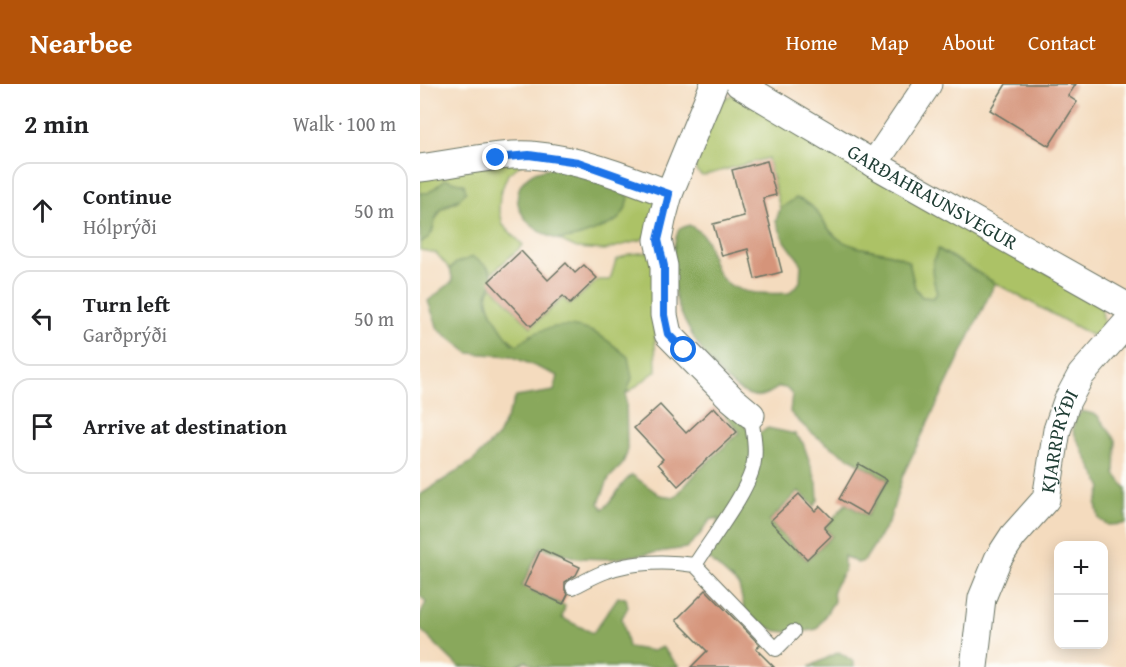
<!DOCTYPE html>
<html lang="en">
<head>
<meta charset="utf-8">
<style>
	:root { --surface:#fff; --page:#f2f2f2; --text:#202124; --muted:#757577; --line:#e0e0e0; --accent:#b45309 }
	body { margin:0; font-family:"Gentium Book Plus",serif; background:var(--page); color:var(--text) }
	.controls { position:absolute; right:18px; bottom:18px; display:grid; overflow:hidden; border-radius:12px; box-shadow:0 3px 15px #0003 }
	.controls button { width:54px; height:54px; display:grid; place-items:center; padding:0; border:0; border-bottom:2px solid var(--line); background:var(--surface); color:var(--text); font:30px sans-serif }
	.stop { position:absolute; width:18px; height:18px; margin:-14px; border:4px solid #1a73e8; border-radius:50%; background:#fff }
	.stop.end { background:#1a73e8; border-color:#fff; box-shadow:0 2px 6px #0008 }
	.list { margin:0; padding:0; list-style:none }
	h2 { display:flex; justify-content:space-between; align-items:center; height:78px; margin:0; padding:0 24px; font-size:26px }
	h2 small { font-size:20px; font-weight:400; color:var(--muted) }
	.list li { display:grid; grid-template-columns:39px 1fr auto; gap:18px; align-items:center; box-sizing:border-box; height:96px; margin:0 12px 12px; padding:0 12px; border:2px solid var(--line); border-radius:18px }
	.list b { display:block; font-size:22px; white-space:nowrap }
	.list p { margin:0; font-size:20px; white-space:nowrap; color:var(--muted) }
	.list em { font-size:20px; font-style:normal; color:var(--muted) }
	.icon { flex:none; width:33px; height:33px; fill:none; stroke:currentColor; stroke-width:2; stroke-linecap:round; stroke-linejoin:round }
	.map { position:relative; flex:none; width:706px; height:583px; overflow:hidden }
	header { display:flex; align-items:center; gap:36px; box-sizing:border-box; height:84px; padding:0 30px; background:var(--accent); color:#fff }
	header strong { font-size:28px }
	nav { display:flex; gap:33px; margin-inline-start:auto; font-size:21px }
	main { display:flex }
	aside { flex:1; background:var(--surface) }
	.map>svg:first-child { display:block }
	.green { fill:#acc266; stroke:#66804d; stroke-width:1.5 }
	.forest { fill:#89a85b; stroke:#547248; stroke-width:1.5 }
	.building { fill:#d5947a }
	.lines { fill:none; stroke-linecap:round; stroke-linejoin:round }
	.lane-casing { stroke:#6a7464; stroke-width:16 }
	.street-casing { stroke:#6a7464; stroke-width:29 }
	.lane { stroke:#fff; stroke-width:14 }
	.street { stroke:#fff; stroke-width:27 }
	.route { stroke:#1a73e8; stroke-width:8 }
	.labels { text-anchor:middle; stroke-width:5; stroke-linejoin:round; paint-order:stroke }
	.street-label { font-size:20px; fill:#1f3d34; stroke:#fdfcf7 }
</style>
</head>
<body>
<header>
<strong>Nearbee</strong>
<nav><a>Home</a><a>Map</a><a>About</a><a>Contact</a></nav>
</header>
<main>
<aside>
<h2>2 min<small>Walk · 100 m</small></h2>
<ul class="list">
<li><svg class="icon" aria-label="ahead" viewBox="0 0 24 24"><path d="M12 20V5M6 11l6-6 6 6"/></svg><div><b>Continue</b><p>Hólprýði</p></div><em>50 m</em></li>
<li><svg class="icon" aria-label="left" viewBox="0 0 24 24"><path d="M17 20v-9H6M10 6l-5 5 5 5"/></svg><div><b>Turn left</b><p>Garðprýði</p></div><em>50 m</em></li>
<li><svg class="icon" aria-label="arrive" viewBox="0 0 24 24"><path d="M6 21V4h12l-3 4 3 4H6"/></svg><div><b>Arrive at destination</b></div></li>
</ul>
</aside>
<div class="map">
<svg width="706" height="583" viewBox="0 0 706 583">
	<rect width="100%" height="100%" fill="#fdfcf7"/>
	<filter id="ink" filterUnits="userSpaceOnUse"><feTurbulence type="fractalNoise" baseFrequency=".0167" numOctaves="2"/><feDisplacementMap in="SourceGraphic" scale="12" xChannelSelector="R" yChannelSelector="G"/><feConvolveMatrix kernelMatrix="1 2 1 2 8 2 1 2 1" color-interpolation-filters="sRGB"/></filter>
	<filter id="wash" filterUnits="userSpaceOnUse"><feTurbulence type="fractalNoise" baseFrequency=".008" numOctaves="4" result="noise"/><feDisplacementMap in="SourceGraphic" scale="24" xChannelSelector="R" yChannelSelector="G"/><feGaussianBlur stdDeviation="1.35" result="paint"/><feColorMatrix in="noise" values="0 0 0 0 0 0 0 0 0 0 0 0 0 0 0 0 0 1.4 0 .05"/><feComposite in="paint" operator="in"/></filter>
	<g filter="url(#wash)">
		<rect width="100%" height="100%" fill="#f4dbbe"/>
		<!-- green -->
		<path class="green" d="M313,10L680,219L685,242L673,252L575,199L519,165C510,183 511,189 517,209L514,214L502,213L495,204L489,178C468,164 440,169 419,155C401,143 401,121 376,114L360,125L348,74L282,92L276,87L275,81L296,19Z
			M107,76L88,90L80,110L79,124L83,141L103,161L72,189L67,182L36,179L30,185L16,169L0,166V158H2L22,125L39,116L0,109V83Z
			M201,100L237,118L232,146L221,156L185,166L157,164L137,155L160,152Z
			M231,168L242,183L235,255L236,287L206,310L212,294L111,250L98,261C86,257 66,224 68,210C68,207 70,204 71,201L111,243L143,214L150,221L178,196H190L196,176L209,170Z"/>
		<!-- forest -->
		<path class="forest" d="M140,82L201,100L209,114C204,134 197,138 179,145C166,150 152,156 138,155C134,155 129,152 125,150C100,139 84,107 113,89C119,85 132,84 140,82Z
			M26,95L44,100L46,108C38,118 30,118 22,124C9,136 20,151 0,158V109H8Z
			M376,114C401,121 401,143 419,155C440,169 468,164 489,178L495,204L502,213L513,214L517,209C511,189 510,183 518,165L575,199L483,391L469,438L444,477L437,479L424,472V487L413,506L414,517L397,545L376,549L357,547L339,539L325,527L319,502L287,473L299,434L290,436L278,453L266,464L192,475L157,474L121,463L102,502L145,522L142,534L173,549L198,513L206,514L208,523L202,534L208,563L233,567L242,563L259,583H115L106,577L95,583H39L0,545V532L6,518L0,512V411L53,377L78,352L96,313L134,307L138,292L91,272L49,269L18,245L8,217L33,197L30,185L36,179L53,173C62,179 75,185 72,198C72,202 68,207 67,211C67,226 83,247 91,259L98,261C120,242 146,237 173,248C185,253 198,265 208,273L212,294L206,310L207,369L202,381L189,394L179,419L183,425C197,414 197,402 212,391L240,411L255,413L278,387L320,348L301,326V316L334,352L348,344L375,350L383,359L397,399L398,416L394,422L379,407L349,437L387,476L412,452L405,444C413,436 417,428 426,420L447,432L468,396C434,376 396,358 370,328L372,310L366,304L359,303C351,308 343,314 334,312C301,305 263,243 256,214C250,193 251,165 259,145L269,141C291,152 287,164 295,183C308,213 343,210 369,209L380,198L381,179L364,156L356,137L360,125Z
			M662,327L677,331L696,356L695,390L706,404V440L688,441L679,435L676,420L682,404L653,347L655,335Z
			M419,568L434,578V583H389Z"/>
		<g id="blocks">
			<!-- building -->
			<path class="building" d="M586,0H656L648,12L657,18L629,62L570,26Z
				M347,77L356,111L343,114L362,188L335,195L328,165L302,172L293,140L324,132L312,86Z
				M101,167L128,196L146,179L155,189L164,181L177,194L150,220L143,212L111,242L69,197Z
				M240,321L266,349L294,323L317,348L258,402L238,380L243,375L214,344Z
				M439,380L467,396L447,431L419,415Z
				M379,410L395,427L400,422L413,435L404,444L411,452L387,475L350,437Z
				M121,465L160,483L156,491L145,498V506L148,510L143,520L104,502Z
				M286,506L340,561L336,565L354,583H271L287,567L256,536Z"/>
		</g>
	</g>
	<g filter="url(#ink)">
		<use href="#blocks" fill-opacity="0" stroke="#6a7464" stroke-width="1.5"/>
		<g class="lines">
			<!-- lane casing -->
			<g class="lane-casing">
				<path id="lane" d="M275,481C291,455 331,405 334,377C337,361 332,346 331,331
					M275,481L356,565L373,548
					M153,503C164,498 175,491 187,487C213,477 248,477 275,481"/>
			</g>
			<!-- street casing -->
			<g class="street-casing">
				<g id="street">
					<path d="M294,0L249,110L242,136L238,156L244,182V231L248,250L312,315L331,331"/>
					<path id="s1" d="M319,0L454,80L706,222"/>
					<path d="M454,80L508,0"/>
					<path d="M0,84C34,80 77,69 111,71C159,75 205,93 249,110"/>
					<path id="s2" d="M554,583L562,514L578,475L593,452L626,415L637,346L647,317L661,291L706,240"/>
				</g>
			</g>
			<!-- lane -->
			<use href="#lane" class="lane"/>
			<!-- street -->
			<use href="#street" class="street"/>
		</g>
	</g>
	<g class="lines" filter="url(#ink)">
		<!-- route -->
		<path class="route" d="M76,74L109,71L158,78L249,110L238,156L244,182V231L248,250L264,266"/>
	</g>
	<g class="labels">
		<!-- street labels -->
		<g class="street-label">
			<text dy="7" stroke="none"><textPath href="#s1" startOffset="224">GARÐAHRAUNSVEGUR</textPath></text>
			<text dy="7" stroke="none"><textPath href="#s2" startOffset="248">KJARRPRÝÐI</textPath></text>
		</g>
	</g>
</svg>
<div class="controls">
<button>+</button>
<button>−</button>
</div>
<div class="stop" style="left:264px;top:266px"></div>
<div class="stop end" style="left:76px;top:74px"></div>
</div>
</main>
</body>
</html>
